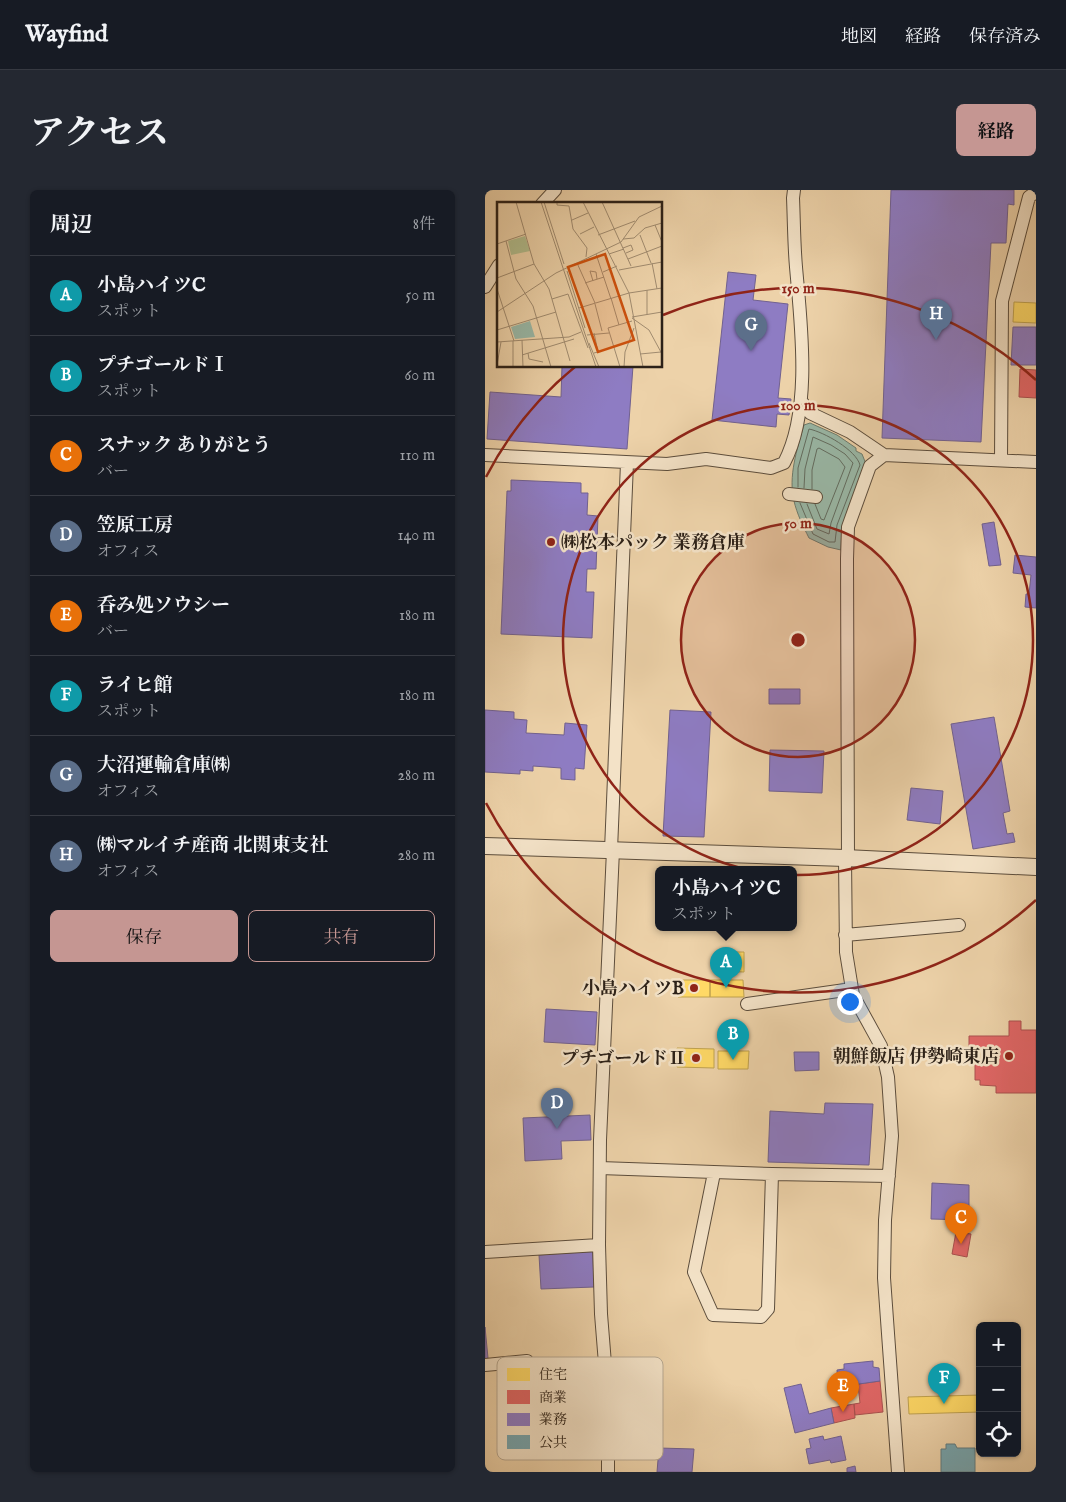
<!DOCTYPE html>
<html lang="ja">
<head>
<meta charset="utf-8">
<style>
	:root { --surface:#171b24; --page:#242831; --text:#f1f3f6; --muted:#9ea1a6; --line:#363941; --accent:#c59692 }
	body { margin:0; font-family:"IM FELL English","Noto Serif JP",serif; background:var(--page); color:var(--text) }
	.controls { position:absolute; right:15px; bottom:15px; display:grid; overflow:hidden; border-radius:8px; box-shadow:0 1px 4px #0004 }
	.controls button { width:45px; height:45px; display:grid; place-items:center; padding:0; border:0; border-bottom:1px solid var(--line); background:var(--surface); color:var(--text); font:25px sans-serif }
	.you { position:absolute; left:364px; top:811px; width:18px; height:18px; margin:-12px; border:4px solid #fff; border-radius:50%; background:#1a73e8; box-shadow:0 0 0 8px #1a73e833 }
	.badge { display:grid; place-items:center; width:32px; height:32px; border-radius:50%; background:var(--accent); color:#fff; font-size:16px; font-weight:700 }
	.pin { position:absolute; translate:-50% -41px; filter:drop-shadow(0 1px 2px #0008) }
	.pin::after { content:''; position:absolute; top:26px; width:18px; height:15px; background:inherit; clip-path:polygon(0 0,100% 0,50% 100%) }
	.popup { position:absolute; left:170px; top:676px; width:142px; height:65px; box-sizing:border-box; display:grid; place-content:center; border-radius:8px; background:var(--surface); filter:drop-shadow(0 1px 4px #0005); font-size:16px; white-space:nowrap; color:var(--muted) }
	.popup b { font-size:19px; color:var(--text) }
	.popup::after { content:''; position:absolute; left:50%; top:100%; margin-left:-10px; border:10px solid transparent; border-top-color:var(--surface) }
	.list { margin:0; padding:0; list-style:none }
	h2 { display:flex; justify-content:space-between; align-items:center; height:65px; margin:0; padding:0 20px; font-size:21px }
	h2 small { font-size:16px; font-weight:400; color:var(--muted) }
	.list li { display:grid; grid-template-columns:32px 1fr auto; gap:15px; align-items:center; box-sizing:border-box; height:80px; padding:0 20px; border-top:1px solid var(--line) }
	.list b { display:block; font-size:19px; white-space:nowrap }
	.list p { margin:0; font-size:16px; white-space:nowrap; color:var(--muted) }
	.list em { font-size:16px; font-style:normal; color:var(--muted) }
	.actions { display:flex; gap:10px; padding:15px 20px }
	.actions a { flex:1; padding:11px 0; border:1px solid var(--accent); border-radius:8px; text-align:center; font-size:18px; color:var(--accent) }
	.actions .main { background:var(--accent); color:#111 }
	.icon { flex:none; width:28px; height:28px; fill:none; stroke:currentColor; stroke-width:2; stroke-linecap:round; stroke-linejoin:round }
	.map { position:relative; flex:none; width:551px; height:1282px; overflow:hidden; border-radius:8px }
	header { display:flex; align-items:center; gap:30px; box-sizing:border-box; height:70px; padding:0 25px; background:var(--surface); border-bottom:1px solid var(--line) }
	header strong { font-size:24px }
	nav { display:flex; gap:28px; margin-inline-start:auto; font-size:18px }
	.intro { display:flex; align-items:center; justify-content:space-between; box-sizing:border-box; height:120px; padding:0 30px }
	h1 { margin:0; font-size:35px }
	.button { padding:12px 22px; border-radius:8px; background:var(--accent); color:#111; font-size:18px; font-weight:700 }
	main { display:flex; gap:30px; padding:0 30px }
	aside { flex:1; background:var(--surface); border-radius:8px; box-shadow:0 1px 4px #0004 }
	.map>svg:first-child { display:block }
	.water { fill:#99b8a7; stroke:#6d7c6e }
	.homes { fill:#ffd966; stroke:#c0a24f }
	.shops { fill:#e06666; stroke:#aa514f }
	.offices { fill:#8e7cc3; stroke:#716190 }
	.public { fill:#76a5af; stroke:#607d82 }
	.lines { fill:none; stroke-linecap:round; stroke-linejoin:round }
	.shore { stroke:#626c60; stroke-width:1 }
	.minor-casing { stroke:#5c4d3c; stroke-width:14 }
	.tertiary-casing { stroke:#5c4d3c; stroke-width:18 }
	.minor { stroke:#f3e2c7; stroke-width:12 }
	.tertiary { stroke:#f3e2c7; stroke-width:16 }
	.ring { fill:none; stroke:#8f2418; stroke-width:2.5 }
	.poi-dot { fill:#8f2418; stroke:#f3e2c7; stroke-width:2 }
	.labels { text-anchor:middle; stroke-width:5; stroke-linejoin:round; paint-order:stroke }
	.poi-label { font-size:18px; font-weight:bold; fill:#2c2118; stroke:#f3e2c7; text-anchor:end }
	.inset-road { fill:none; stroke:#a08b6f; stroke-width:1 }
	.view { fill:#cc510e; fill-opacity:0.15; stroke:#cc510e; stroke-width:2.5 }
	.inset-edge { fill:none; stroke:#2c2118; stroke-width:2.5 }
	.key { fill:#f3e2c7; stroke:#b7a892; stroke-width:1 }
	.key-label { font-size:14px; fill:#2c2118 }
	.centre { fill:#8f2418; stroke:#f3e2c7; stroke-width:2.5 }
	.ring-label { font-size:15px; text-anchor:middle; font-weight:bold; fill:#8f2418; stroke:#f3e2c7; stroke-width:5; stroke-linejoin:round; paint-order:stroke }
</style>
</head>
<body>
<header>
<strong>Wayfind</strong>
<nav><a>地図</a><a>経路</a><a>保存済み</a></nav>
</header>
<div class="intro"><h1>アクセス</h1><a class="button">経路</a></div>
<main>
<aside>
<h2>周辺<small>8件</small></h2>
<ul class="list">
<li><span class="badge" style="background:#0f9aa8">A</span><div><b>小島ハイツC</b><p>スポット</p></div><em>50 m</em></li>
<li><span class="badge" style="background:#0f9aa8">B</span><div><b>プチゴールドⅠ</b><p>スポット</p></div><em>60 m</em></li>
<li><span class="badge" style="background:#e8710a">C</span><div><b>スナック ありがとう</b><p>バー</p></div><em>110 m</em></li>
<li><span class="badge" style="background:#5c6f8a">D</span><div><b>笠原工房</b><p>オフィス</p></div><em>140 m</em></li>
<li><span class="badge" style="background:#e8710a">E</span><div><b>呑み処ソウシー</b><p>バー</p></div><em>180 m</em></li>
<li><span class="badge" style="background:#0f9aa8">F</span><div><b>ライヒ館</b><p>スポット</p></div><em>180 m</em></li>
<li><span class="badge" style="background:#5c6f8a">G</span><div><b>大沼運輸倉庫㈱</b><p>オフィス</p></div><em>280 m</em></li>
<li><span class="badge" style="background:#5c6f8a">H</span><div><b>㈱マルイチ産商 北関東支社</b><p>オフィス</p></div><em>280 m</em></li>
</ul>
<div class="actions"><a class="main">保存</a><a>共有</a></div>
</aside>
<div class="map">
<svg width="551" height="1282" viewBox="0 0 551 1282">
	<rect width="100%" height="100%" fill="#edd2a9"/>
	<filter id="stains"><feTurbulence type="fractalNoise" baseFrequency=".004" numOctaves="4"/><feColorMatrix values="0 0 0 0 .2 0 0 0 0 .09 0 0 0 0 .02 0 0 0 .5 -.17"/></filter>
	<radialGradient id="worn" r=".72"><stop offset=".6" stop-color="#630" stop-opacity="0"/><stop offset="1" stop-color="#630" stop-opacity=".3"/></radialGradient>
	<!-- water -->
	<path class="water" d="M325,233L352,245L371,258V261L377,264L381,274L357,337L356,360L343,357L324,348C318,336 312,324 309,311C303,287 312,259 319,235Z"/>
	<!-- homes -->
	<path class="homes" d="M529,112L551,113V133L528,132Z
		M230,762H259V782L231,781Z
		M194,790H225V807H193Z
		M225,790H258L259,807H225Z
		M192,858L229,859V878L192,877Z
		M233,861H264L263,879H233Z
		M495,1205V1222L424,1224L423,1207Z"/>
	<!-- shops -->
	<path class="shops" d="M535,179L551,180V208L534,207Z
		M524,831H536V840H551V903H511V896L495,895V890H490V874H497L498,858H484V846H524Z
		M471,1042L486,1044L482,1067L467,1064Z
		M395,1191L398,1222L370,1225L369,1214L375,1213L373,1194Z
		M369,1214L370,1228L349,1233L346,1218Z"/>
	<!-- offices -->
	<path class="offices" d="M406,0H529V15L523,14L521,53H506L496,252L397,248Z
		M243,82L271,85L268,110L303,114L293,208L306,209L304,225L292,224L291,237L227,230Z
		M528,137H551V175H526Z
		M77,176H148L142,259L2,249L5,202L76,207Z
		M26,290L96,293V303H103L102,325L113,326L111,379H102L101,402H109L107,448L16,444L22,301H26Z
		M509,332L516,375L504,376L497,334Z
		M530,365L551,367V418L540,417L541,404H544L546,385L528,383Z
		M284,499H315V514H284Z
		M0,520L29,522V529L42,530L41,543L79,545L80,533L102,535L99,579L90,578V590L76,589V578L48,576V581L35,580V584L0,582Z
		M185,520L226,522L219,647L178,646Z
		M509,527L525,621L518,623L522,644L528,643L530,652L488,659L466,534Z
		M285,560L339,561L337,603L284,601Z
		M426,598L458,601L455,634L422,630Z
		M61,819L112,822L110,855L59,852Z
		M309,862H334V880L310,881Z
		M340,913L388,914L384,975L283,972L285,921L339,924Z
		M105,925L106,950L76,951L77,969L40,971L38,928Z
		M447,993L484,995V1030L446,1029Z
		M108,1061L109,1097L56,1099L54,1065Z
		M0,1137L3,1168L0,1169Z
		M388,1171V1177L394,1178L395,1191L360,1196V1193H353L352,1180L359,1179V1174Z
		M316,1194L324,1224L346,1218L349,1233L310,1243L299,1198Z
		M338,1246L339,1250L356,1246L361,1270L346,1273L345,1270L324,1274L321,1259L326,1258L324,1249Z
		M174,1258L209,1259L207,1282H172Z
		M370,1276L371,1282H362V1278Z"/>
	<!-- public -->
	<path class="public" d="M461,1254H470L472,1258H490V1282H456V1259H461Z"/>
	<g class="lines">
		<!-- shore -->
		<path class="shore" d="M313,297V278L324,239C339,242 371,260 375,275L352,335L350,352H344L328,344L315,313
			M319,298L320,279L328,247L346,255L360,264L368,273L346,333L344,344L332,339L322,314
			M327,299V280L332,259L334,258L354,269L360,277L339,330L336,329L330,314"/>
		<!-- minor casing -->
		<g class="minor-casing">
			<path id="minor" d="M57,14L70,0
				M0,97L14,75
				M317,212L325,223L365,242L399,265L551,272
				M0,265L182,274L221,269L286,278L299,273C327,220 316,135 311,77C309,54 309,31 308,8L309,0
				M516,270L517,111L544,7L551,2
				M304,304L331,307
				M126,660L142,273
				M360,668L361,762L368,805L396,856L403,887L407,946L400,1030L399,1088L413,1282
				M363,668L362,369L363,337L385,276L399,265
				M360,745L474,735
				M262,814L367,799
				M115,978L287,984L404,986
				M229,983L209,1082L228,1125L276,1127L283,1119L287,984
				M0,1062L114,1055
				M0,1175L42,1171
				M123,1282V1211L116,1124L114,1055L115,950L128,660"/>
		</g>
		<!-- tertiary casing -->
		<g class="tertiary-casing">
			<path id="tertiary" d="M0,656L360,668L551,677"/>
		</g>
		<!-- minor -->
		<use href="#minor" class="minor"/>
		<!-- tertiary -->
		<use href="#tertiary" class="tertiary"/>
	</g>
	<!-- distance rings -->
	<circle cx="313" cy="450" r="117" fill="#8f2418" fill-opacity=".12"/>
	<g class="ring">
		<circle cx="313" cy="450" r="117"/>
		<circle cx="313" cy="450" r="235"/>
		<path d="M551 710A352 352 0 0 1 1 613M1 287A352 352 0 0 1 91 176M178 125A352 352 0 0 1 551 190"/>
	</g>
	<!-- markers -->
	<g class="poi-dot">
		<circle cx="66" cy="352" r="5"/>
		<circle cx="209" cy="798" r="5"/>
		<circle cx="524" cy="866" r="5"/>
		<circle cx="211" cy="868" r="5"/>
	</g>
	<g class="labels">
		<!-- poi labels -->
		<g class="poi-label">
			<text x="76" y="358" text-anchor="start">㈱松本パック 業務倉庫</text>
			<text x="199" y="804">小島ハイツB</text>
			<text x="514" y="872">朝鮮飯店 伊勢崎東店</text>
			<text x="201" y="874">プチゴールドⅡ</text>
		</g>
	</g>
	<!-- overview -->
	<g transform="translate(12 12)">
		<rect width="165" height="165" fill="#edd2a9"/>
		<path d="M28,34L33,49L14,53L11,39Z" fill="#b2bd8d"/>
		<path d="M33,119L38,135L18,137L14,125Z" fill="#99b8a7"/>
		<path class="inset-road" d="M19,0L37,62L52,87L73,159M44,0L99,165M47,0L67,62M60,0V3L72,4L76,27L90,46L89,55M86,0L132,91L146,165M105,0L134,64M75,18L91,11M158,23L165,40M83,32L97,25M101,33L138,19M143,33L154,61M126,37L137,36L148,26L165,21M9,39L19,77L36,104L54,165M0,42L29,32M126,46L134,43L136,48L129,51M99,52L114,97M112,52L127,47M131,57L165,44M80,61L98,101M155,61L160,87M122,68L165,60M70,69L88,126M106,70L120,64M0,76L37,62M96,79L93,69L99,70L100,77M88,81L107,75M0,87L17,139M114,96L122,123M55,97L71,92L91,146M98,102L105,129M82,106L132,91L165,86M0,110L59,71L124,40L142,15L165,4M150,113V88M135,115L165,110M135,116L152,128L165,152M0,128L59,110M97,131L101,150L97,151M90,133L112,131M25,138L26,165M16,139V165M0,140L72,135L84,130M92,141L102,165M31,151L32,157L46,160M143,152L164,150M25,153L77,137M0,163L4,140M123,165L111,126L135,119M127,165L128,150L137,126"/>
		<path class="view" d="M108,52L137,138L101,150L71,65Z"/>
		<rect width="165" height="165" class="inset-edge"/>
	</g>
	<!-- legend -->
	<rect x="12" y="1167" width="166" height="103" rx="8" class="key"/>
	<rect x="22" y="1178" width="23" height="13" fill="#ffd966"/>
	<rect x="22" y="1200" width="23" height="14" fill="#e06666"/>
	<rect x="22" y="1223" width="23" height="13" fill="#8e7cc3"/>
	<rect x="22" y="1245" width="23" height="14" fill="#76a5af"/>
	<g class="key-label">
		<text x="54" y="1189">住宅</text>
		<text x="54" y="1212">商業</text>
		<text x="54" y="1234">業務</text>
		<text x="54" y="1257">公共</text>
	</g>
	<circle cx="313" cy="450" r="8" class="centre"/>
	<g class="ring-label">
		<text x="313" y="103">150 m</text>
		<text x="313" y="220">100 m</text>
		<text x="313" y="338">50 m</text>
	</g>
	<rect width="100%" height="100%" filter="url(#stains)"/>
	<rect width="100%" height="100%" fill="url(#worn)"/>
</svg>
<div class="controls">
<button>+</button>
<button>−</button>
<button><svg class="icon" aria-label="locate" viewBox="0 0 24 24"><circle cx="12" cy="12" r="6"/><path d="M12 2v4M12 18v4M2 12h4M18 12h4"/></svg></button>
</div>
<div class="you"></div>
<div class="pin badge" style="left:241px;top:798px;background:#0f9aa8">A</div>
<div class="popup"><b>小島ハイツC</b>スポット</div>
<div class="pin badge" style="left:248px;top:870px;background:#0f9aa8">B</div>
<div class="pin badge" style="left:476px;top:1054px;background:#e8710a">C</div>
<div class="pin badge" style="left:72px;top:939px;background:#5c6f8a">D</div>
<div class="pin badge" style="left:358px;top:1222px;background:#e8710a">E</div>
<div class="pin badge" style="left:459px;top:1214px;background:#0f9aa8">F</div>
<div class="pin badge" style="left:266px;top:161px;background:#5c6f8a">G</div>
<div class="pin badge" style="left:451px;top:150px;background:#5c6f8a">H</div>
</div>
</main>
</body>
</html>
